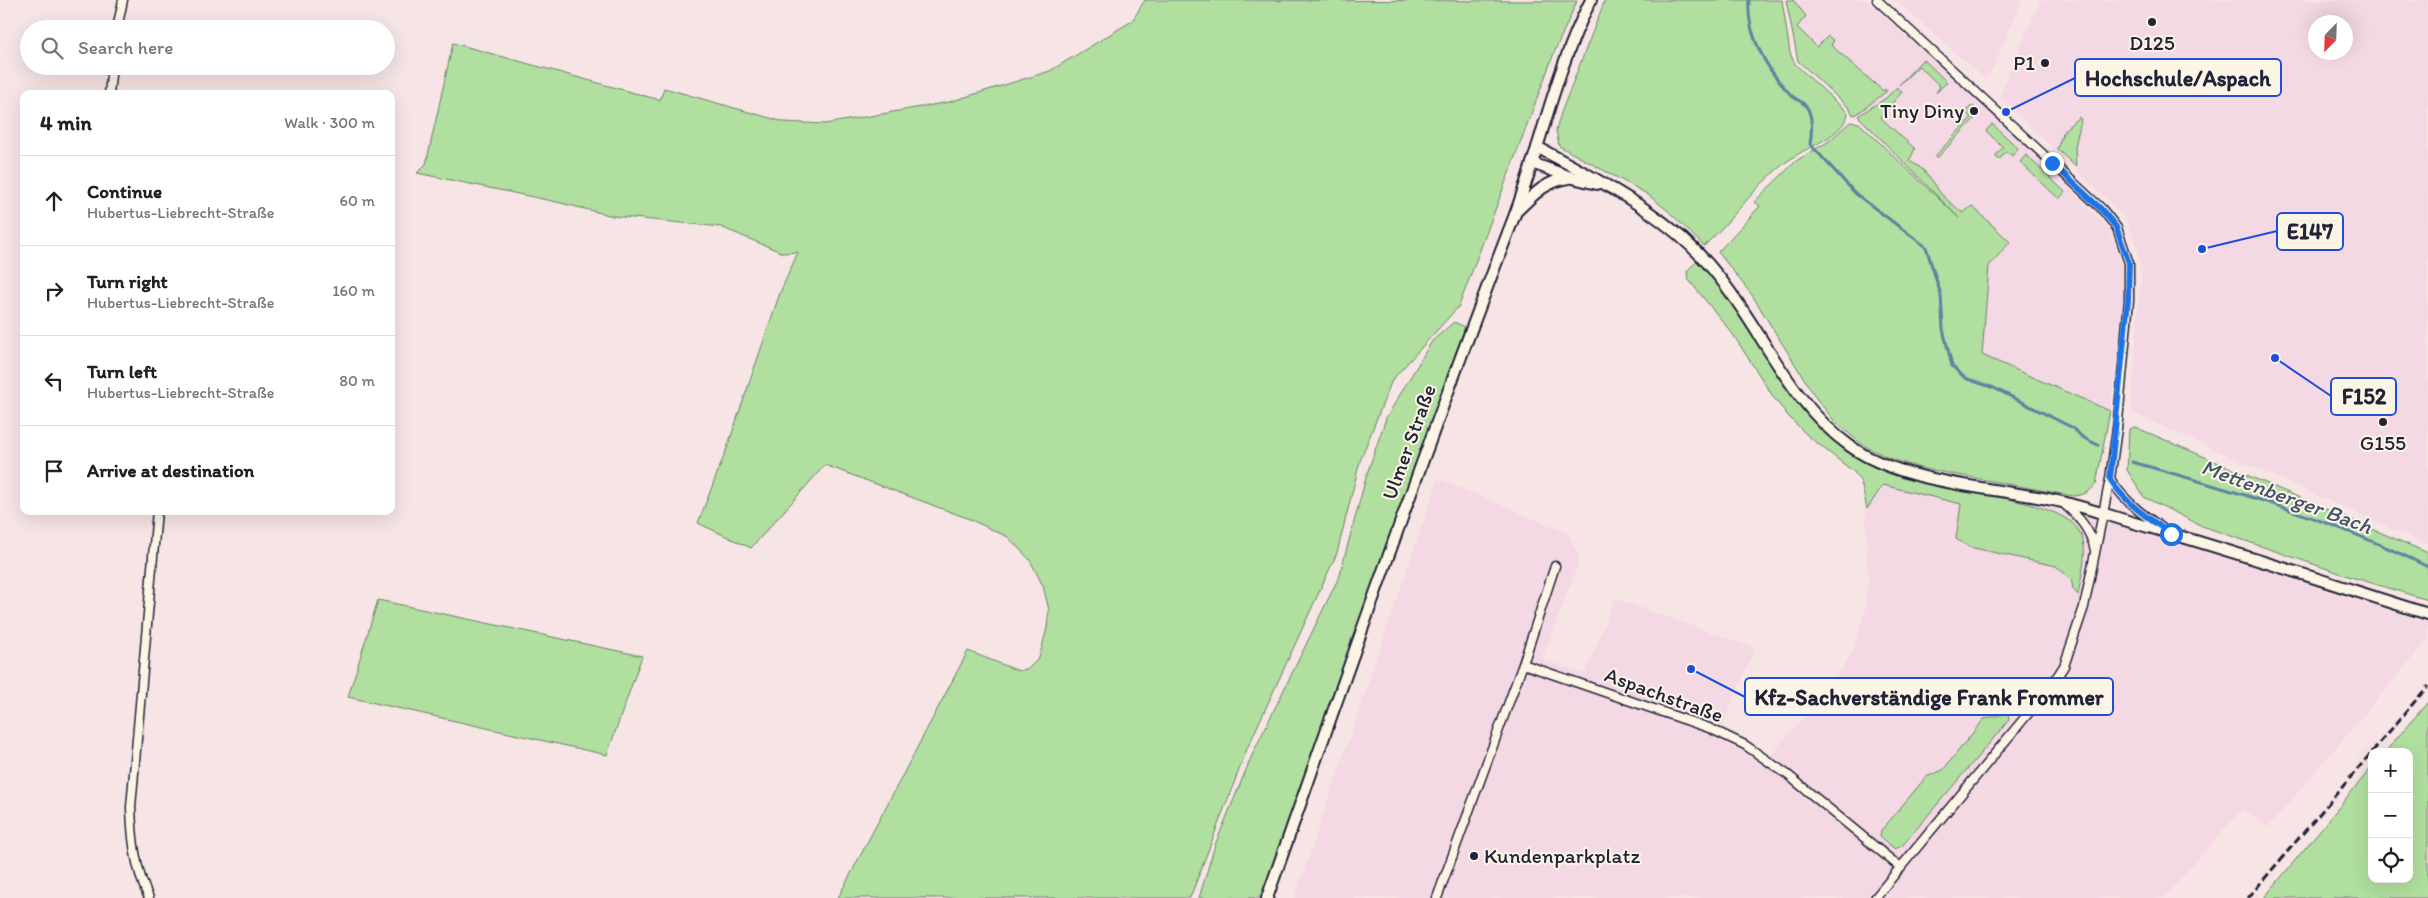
<!DOCTYPE html>
<html lang="en">
<head>
<meta charset="utf-8">
<style>
	:root { --surface:#fff; --page:#f6f6f6; --text:#202124; --muted:#757577; --line:#e0e0e0 }
	body { margin:0; font-family:Itim,sans-serif; background:var(--page); color:var(--text) }
	.controls { position:absolute; right:15px; bottom:15px; display:grid; overflow:hidden; border-radius:10px; box-shadow:0 5px 20px #0002 }
	.controls button { width:45px; height:45px; display:grid; place-items:center; padding:0; border:0; border-bottom:1px solid var(--line); background:var(--surface); color:var(--text); font:25px sans-serif }
	.compass { position:absolute; left:2308px; top:15px; width:45px; height:45px; border-radius:50%; background:var(--surface); box-shadow:0 5px 20px #0002; rotate:203deg }
	.stop { position:absolute; width:15px; height:15px; margin:-11px; border:4px solid #1a73e8; border-radius:50%; background:#fff }
	.stop.end { background:#1a73e8; border-color:#fff; box-shadow:0 1px 5px #0008 }
	.list { margin:0; padding:0; list-style:none }
	h2 { display:flex; justify-content:space-between; align-items:center; height:65px; margin:0; padding:0 20px; font-size:21px }
	h2 small { font-size:16px; font-weight:400; color:var(--muted) }
	.list li { display:grid; grid-template-columns:32px 1fr auto; gap:15px; align-items:center; box-sizing:border-box; height:90px; padding:0 20px; border-top:1px solid var(--line) }
	.list b { display:block; font-size:19px; white-space:nowrap }
	.list p { margin:0; font-size:16px; white-space:nowrap; color:var(--muted) }
	.list em { font-size:16px; font-style:normal; color:var(--muted) }
	.icon { flex:none; width:28px; height:28px; fill:none; stroke:currentColor; stroke-width:2; stroke-linecap:round; stroke-linejoin:round }
	.map { position:relative; flex:none; width:2428px; height:898px; overflow:hidden }
	.search { position:absolute; background:var(--surface); box-shadow:0 5px 20px #0002; left:20px; top:20px; width:375px; height:55px; display:flex; align-items:center; gap:12px; box-sizing:border-box; padding:0 18px; border-radius:28px; color:var(--muted); font-size:19px }
	.panel { position:absolute; background:var(--surface); box-shadow:0 5px 20px #0002; left:20px; top:90px; width:375px; height:425px; border-radius:10px }
	.map>svg:first-child { display:block }
	.built { fill:#f4d8e3; fill-rule:evenodd }
	.green { fill:#b0df9f; stroke:#69806d }
	.lines { fill:none; stroke-linecap:round; stroke-linejoin:round }
	.stream { stroke:#5e82a2; stroke-width:3 }
	.street-casing { stroke:#22223b; stroke-width:11 }
	.secondary-casing { stroke:#22223b; stroke-width:14 }
	.street { stroke:#fcf5e5; stroke-width:8 }
	.secondary { stroke:#fcf5e5; stroke-width:10 }
	.rail { stroke:#22223b; stroke-width:3; stroke-dasharray:8 4; stroke-linecap:butt }
	.route { stroke:#1a73e8; stroke-width:6 }
	.poi-dot { fill:#22223b; stroke:#fcf5e5; stroke-width:2 }
	.labels { text-anchor:middle; stroke-width:4; stroke-linejoin:round; paint-order:stroke }
	.poi-label { font-size:21px; fill:#22223b; stroke:#fcf5e5 }
	.street-label { font-size:21px; fill:#22223b; stroke:#fcf5e5 }
	.water-label { font-size:22px; font-style:italic; fill:#40526e; stroke:#fcf5e5 }
	.leader { fill:none; stroke:#1d4ed8; stroke-width:2 }
	.callout-dot { fill:#1d4ed8; stroke:#fcf5e5; stroke-width:2 }
	.callout { fill:#fcf5e5; stroke:#1d4ed8; stroke-width:2 }
	.callout-label { font-size:22px; text-anchor:middle; font-weight:bold; fill:#22223b }
</style>
</head>
<body>
<div class="map">
<svg width="2428" height="898" viewBox="0 0 2428 898">
	<rect width="100%" height="100%" fill="#f7e4e4"/>
	<filter id="ink" filterUnits="userSpaceOnUse"><feTurbulence type="fractalNoise" baseFrequency=".02" numOctaves="2"/><feDisplacementMap in="SourceGraphic" scale="10" xChannelSelector="R" yChannelSelector="G"/><feConvolveMatrix kernelMatrix="1 2 1 2 8 2 1 2 1" color-interpolation-filters="sRGB"/></filter>
	<g filter="url(#ink)">
		<!-- built -->
		<path class="built" d="M1787,0H1866L1978,101L2106,225L2118,250L2123,272V304L2110,411L1981,355L1990,253L1978,236L1854,115L1852,109L1798,61Z
			M1896,0H2022L1992,70L1985,79Z
			M2041,0H2428V545L2131,412L2141,275L2138,249L2132,232L2124,216L1999,96ZM2316,22H2346V52H2316Z
			M1864,466L1933,487L2025,501L2106,520L2428,623V639L2268,827L2242,809L2163,898H1295L1438,479L1567,533L1580,559L1542,659L1585,674L1615,599L1755,648L1722,726L1770,756L1830,687L1853,651L1865,612L1868,579Z"/>
		<!-- green -->
		<path class="green" d="M1145,0L1577,1L1554,53L1459,306L1392,380L1360,461L1337,553L1247,749L1190,898H838L968,651L1019,671L1029,668L1039,658L1047,628L1049,610L1043,586L1030,560L1008,537L967,518L825,465L751,548L698,523L727,448L780,293L798,252L783,253L721,227L613,216L557,202L417,173L426,164L453,43L660,100L664,88L784,122L825,124L949,102L1050,71L1132,21Z
			M1605,0H1782L1790,53L1795,64L1846,111L1848,114C1842,135 1815,144 1798,154C1760,177 1736,217 1704,246L1667,210L1647,194L1559,146L1556,130L1561,113Z
			M1786,0H1793L1806,16L1797,27L1817,47L1828,36L1834,41L1831,45L1883,91L1885,89L1887,91L1857,114L1853,115L1850,109L1798,61Z
			M1923,59L1947,82L1936,93L1940,86L1919,66L1899,85Z
			M1897,87L1902,92L1880,117L1915,149L1909,161C1922,167 1930,176 1937,188C1942,197 1955,206 1963,213L1972,206L2010,242L1989,266L1982,355L2110,411L2096,484C2089,493 2084,495 2073,496L1920,468L1889,458L1863,445L1836,423L1816,398L1752,295L1718,252L1760,206L1754,202L1796,161L1829,141L1850,122L1859,123L1959,218L1858,116L1886,98Z
			M1972,105L1980,113L1937,158L1935,156L1971,118L1966,112Z
			M2079,117L2081,120L2075,147L2076,167L2057,149L2064,130Z
			M1992,124L2018,148L2012,156L2006,151L1999,160L1995,156L2003,147L1986,131Z
			M2026,155L2065,192L2059,199L2020,162Z
			M1699,259L1718,279L1792,396C1822,435 1841,444 1885,465C1896,470 1907,476 1919,480C1956,493 2060,499 2079,531C2090,548 2081,576 2078,595L2073,589L2071,579L2056,566L1969,547L1956,539L1961,504L1883,485L1867,509L1861,482L1854,472L1808,436L1789,417L1774,398L1732,333L1688,279L1687,271Z
			M1454,322L1465,327L1261,898H1199L1215,845L1253,753L1339,577L1367,474L1386,418L1432,341Z
			M2135,427L2428,553V600L2348,576L2202,526L2144,497L2127,470L2129,429Z
			M378,600L642,656L607,755L348,697Z
			M2428,702V898H2264L2372,767V879H2409V752H2385Z
			M2008,713L2009,720L1902,846L1895,849L1880,837L1881,831L1926,777L1943,770L1984,719Z"/>
		<g class="lines">
			<!-- stream -->
			<path class="stream" d="M1749,0C1746,34 1767,70 1790,94C1794,99 1802,101 1806,106C1813,115 1812,133 1810,144L1856,194L1926,247L1941,295L1943,329L1952,366L1965,378L1994,388L2073,428L2082,437L2098,445
				M2132,462C2233,490 2334,520 2428,567"/>
			<!-- street casing -->
			<g class="street-casing">
				<path id="street" d="M117,29L123,0
					M109,94L112,66
					M2110,479C2125,502 2143,515 2165,530
					M2063,503C2079,517 2090,529 2095,550
					M1523,664L1555,566
					M149,898C135,869 132,838 131,807L157,511
					M1437,898L1523,664L1709,728L1745,745L1788,775L1901,868
					M1875,898L2051,686L2064,666L2084,607L2110,479L2118,421L2129,300V263L2117,228L2102,209L1877,0"/>
			</g>
			<!-- secondary casing -->
			<g class="secondary-casing">
				<path id="secondary" d="M1537,147C1603,183 1672,216 1719,277C1764,333 1790,403 1850,446C1904,485 1997,487 2062,502C2092,509 2122,520 2152,528C2245,555 2336,585 2428,614
					M1532,163L1573,178L1597,184
					M1518,210C1534,194 1546,181 1569,178
					M1267,898C1348,670 1427,442 1514,217C1541,145 1556,68 1591,0"/>
			</g>
			<!-- street -->
			<use href="#street" class="street"/>
			<!-- secondary -->
			<use href="#secondary" class="secondary"/>
			<!-- rail -->
			<path class="rail" d="M2372,752L2428,686
				M2248,898L2372,752"/>
		</g>
	</g>
	<g class="lines" filter="url(#ink)">
		<!-- route -->
		<path class="route" d="M2052,163L2102,210L2116,227L2129,263L2128,300L2110,479C2126,504 2147,517 2171,534"/>
	</g>
	<!-- markers -->
	<g class="poi-dot">
		<circle cx="2152" cy="22" r="5"/>
		<circle cx="2045" cy="63" r="5"/>
		<circle cx="1974" cy="111" r="5"/>
		<circle cx="2383" cy="422" r="5"/>
		<circle cx="1474" cy="856" r="5"/>
	</g>
	<g class="labels">
		<!-- poi labels -->
		<g class="poi-label">
			<text x="2152" y="50">D125</text>
			<text x="2035" y="70" text-anchor="end">P1</text>
			<text x="1964" y="118" text-anchor="end">Tiny Diny</text>
			<text x="2383" y="450">G155</text>
			<text x="1484" y="863" text-anchor="start">Kundenparkplatz</text>
		</g>
		<!-- street labels -->
		<g class="street-label">
			<text transform="translate(1409 442) rotate(-70)" y="7">Ulmer Straße</text>
			<text transform="translate(1664 695) rotate(20)" y="7">Aspachstraße</text>
		</g>
		<!-- water labels -->
		<g class="water-label">
			<text transform="translate(2287 496) rotate(20)" y="8">Mettenberger Bach</text>
		</g>
	</g>
	<!-- callouts -->
	<path class="leader" d="M2006 112L2075 78M2202 249L2277 231M2275 358L2331 396M1691 669L1745 697"/>
	<g class="callout-dot">
		<circle cx="2006" cy="112" r="5"/>
		<circle cx="2202" cy="249" r="5"/>
		<circle cx="2275" cy="358" r="5"/>
		<circle cx="1691" cy="669" r="5"/>
	</g>
	<g class="callout">
		<rect x="2075" y="59" width="206" height="37" rx="5"/>
		<rect x="2277" y="213" width="66" height="37" rx="5"/>
		<rect x="2331" y="378" width="65" height="37" rx="5"/>
		<rect x="1745" y="678" width="368" height="37" rx="5"/>
	</g>
	<g class="callout-label">
		<text x="2178" y="86">Hochschule/Aspach</text>
		<text x="2310" y="239">E147</text>
		<text x="2364" y="404">F152</text>
		<text x="1929" y="705">Kfz-Sachverständige Frank Frommer</text>
	</g>
</svg>
<div class="controls">
<button>+</button>
<button>−</button>
<button><svg class="icon" aria-label="locate" viewBox="0 0 24 24"><circle cx="12" cy="12" r="6"/><path d="M12 2v4M12 18v4M2 12h4M18 12h4"/></svg></button>
</div>
<svg class="compass" viewBox="-18 -18 36 36"><path d="M0-13l5 13h-10z" fill="#e53935"/><path d="M0 13l5-13h-10z" fill="#757577"/></svg>
<div class="stop" style="left:2171px;top:534px"></div>
<div class="stop end" style="left:2052px;top:163px"></div>
<div class="search"><svg class="icon" aria-label="search" viewBox="0 0 24 24"><circle cx="10" cy="10" r="6"/><path d="M15 15l6 6"/></svg>Search here</div>
<section class="panel">
<h2>4 min<small>Walk · 300 m</small></h2>
<ul class="list">
<li><svg class="icon" aria-label="ahead" viewBox="0 0 24 24"><path d="M12 20V5M6 11l6-6 6 6"/></svg><div><b>Continue</b><p>Hubertus-Liebrecht-Straße</p></div><em>60 m</em></li>
<li><svg class="icon" aria-label="right" viewBox="0 0 24 24"><path d="M7 20v-9h11M14 6l5 5-5 5"/></svg><div><b>Turn right</b><p>Hubertus-Liebrecht-Straße</p></div><em>160 m</em></li>
<li><svg class="icon" aria-label="left" viewBox="0 0 24 24"><path d="M17 20v-9H6M10 6l-5 5 5 5"/></svg><div><b>Turn left</b><p>Hubertus-Liebrecht-Straße</p></div><em>80 m</em></li>
<li><svg class="icon" aria-label="arrive" viewBox="0 0 24 24"><path d="M6 21V4h12l-3 4 3 4H6"/></svg><div><b>Arrive at destination</b></div></li>
</ul>
</section>
</div>
</body>
</html>
